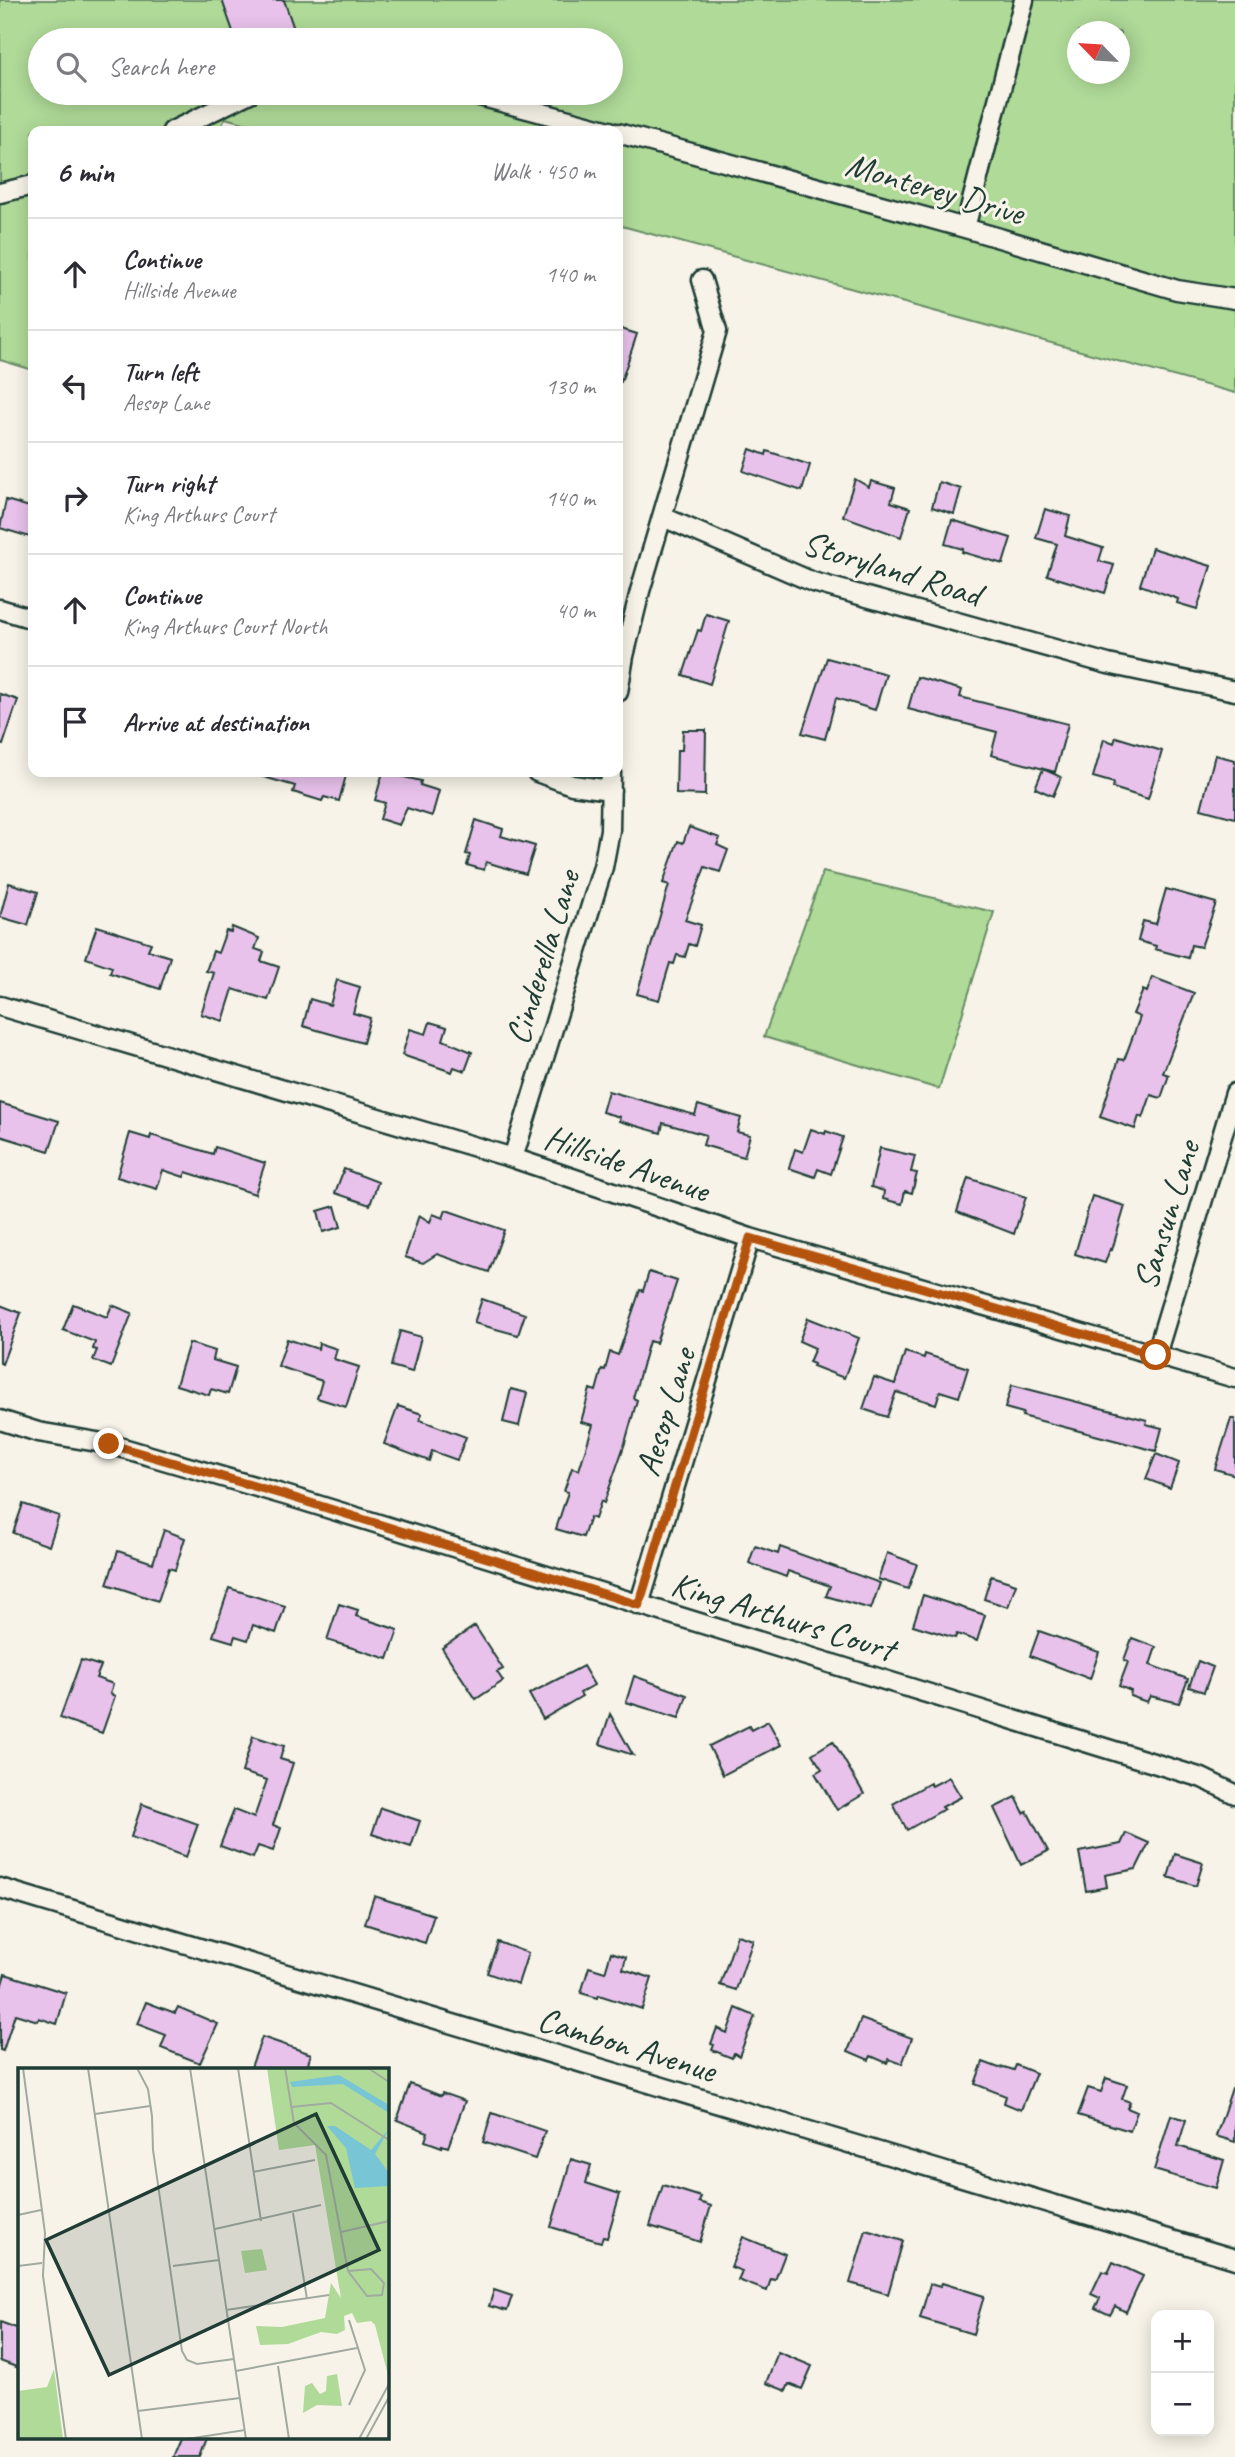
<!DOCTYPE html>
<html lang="en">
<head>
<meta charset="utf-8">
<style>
	:root { --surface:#fff; --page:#f2f2f3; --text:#2b2b33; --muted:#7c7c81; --line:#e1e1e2 }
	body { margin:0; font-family:Caveat,sans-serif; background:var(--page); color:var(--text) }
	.controls { position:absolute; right:21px; bottom:21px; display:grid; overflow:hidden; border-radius:14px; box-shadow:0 4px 18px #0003 }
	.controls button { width:63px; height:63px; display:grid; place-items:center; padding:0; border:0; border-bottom:2px solid var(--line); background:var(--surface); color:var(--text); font:35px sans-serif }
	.compass { position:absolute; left:1067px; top:21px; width:63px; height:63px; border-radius:50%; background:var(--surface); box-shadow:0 4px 18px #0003; rotate:295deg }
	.stop { position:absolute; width:21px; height:21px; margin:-16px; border:5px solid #b45309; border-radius:50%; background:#fff }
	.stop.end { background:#b45309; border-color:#fff; box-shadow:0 2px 7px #0008 }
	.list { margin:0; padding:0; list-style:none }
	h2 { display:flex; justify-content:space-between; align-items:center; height:91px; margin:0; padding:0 28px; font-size:30px }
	h2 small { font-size:23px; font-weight:400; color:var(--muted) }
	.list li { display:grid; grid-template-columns:46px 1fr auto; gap:21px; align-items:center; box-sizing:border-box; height:112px; padding:0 28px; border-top:2px solid var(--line) }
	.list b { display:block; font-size:26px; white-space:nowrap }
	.list p { margin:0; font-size:23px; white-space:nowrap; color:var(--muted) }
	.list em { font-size:23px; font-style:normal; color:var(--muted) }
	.icon { flex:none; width:38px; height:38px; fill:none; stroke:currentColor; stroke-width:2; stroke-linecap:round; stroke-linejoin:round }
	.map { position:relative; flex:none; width:1235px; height:2457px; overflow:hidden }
	.search { position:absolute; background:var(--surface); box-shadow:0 4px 18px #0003; left:28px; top:28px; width:595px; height:77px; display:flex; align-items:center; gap:18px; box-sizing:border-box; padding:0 24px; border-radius:38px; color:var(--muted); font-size:26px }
	.panel { position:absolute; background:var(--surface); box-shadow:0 4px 18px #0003; left:28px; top:126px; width:595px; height:651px; border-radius:14px }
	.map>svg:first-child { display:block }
	.green { fill:#afda98; stroke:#678c66; stroke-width:2; fill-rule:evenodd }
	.building { fill:#e9c2ec; stroke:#1f3d34; stroke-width:2 }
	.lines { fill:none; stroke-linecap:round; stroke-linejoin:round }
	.street-casing { stroke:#1f3d34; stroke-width:23 }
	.street { stroke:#f7f3e8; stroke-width:18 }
	.route { stroke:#b45309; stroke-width:9 }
	.labels { text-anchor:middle; stroke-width:6; stroke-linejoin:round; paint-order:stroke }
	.street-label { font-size:35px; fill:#1f3d34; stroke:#f7f3e8 }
	.inset-road { fill:none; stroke:#a1aaa0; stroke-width:2 }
	.view { fill:#1f3d34; fill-opacity:0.15; stroke:#1f3d34; stroke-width:3.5 }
	.inset-edge { fill:none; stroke:#1f3d34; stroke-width:3.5 }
</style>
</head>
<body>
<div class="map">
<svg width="1235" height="2457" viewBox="0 0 1235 2457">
	<rect width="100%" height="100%" fill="#f7f3e8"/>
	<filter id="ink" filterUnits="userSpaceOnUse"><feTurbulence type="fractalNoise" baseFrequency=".0143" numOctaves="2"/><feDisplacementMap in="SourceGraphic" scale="14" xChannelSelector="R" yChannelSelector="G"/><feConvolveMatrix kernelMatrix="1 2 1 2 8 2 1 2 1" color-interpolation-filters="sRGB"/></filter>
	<g filter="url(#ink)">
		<!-- green -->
		<path class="green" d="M0,0H1235V393L618,225V131H274L225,118L220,131H33V370L0,360ZM1078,32H1120V74H1078ZM40,40H611V93H40Z
			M823,872L994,912L939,1089L764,1037Z"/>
		<!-- building -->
		<path class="building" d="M222,0H284L295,32L272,40H236Z
			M618,328L637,334L621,382H618Z
			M750,449L766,455L767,451L810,465L802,491L743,471Z
			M855,479L869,487L871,481L895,488L891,502L910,508L901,537L843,516Z
			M939,482L961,489L954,514L932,507Z
			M6,500L33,508V538L0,528Z
			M1045,509L1070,516L1065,536L1103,548L1099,561L1114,565L1105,593L1047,575L1057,544L1036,538Z
			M952,520L1011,538L1003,564L962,552L963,549L945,544Z
			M1152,548L1211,566L1197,609L1177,603L1178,599L1140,585Z
			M706,614L729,621L710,684L683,675L698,630L701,631Z
			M827,658L886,674L875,710L836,698L825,739L802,733Z
			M917,677L962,690L960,697L1068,724L1055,772L991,755L997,732L908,709Z
			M0,694L18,700L3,745L0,744Z
			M683,730H706L705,795L676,794L677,750H682Z
			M1116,737L1162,751L1148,799L1113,788L1114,783L1093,777L1104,739L1114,743Z
			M1215,755L1235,760V818L1201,809Z
			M1043,769L1061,777L1053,796L1035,788Z
			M260,772H347L339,801L324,797L322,801L293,792L295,786L260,776Z
			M383,772L421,781L420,785L439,791L432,816L407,808L399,825L380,819L385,803L375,800Z
			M476,820L503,829L501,836L535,846L526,874L486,862L484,870L467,865L470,855L466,854Z
			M689,827L720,838L717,845L728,850L720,872L705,867L685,920L701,925L695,946L689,944L685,957L677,955L674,964L670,963L659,1000L637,994L669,885L663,883L678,841L683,843Z
			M9,883L38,892L28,925L0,917Z
			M1166,889L1216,903L1201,947L1191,945L1188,958L1155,949L1156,946L1138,941L1143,921L1156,924Z
			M97,926L151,943L148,950L170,957L160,989L110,973L112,967L86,958Z
			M232,927L259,938L255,949L264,952L261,961L279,967L268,1000L233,989L223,1021L201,1014L214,973L206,971L213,951L218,953L226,931L231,932Z
			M1152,977L1194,993L1163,1073L1169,1075L1161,1098L1151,1095L1143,1118L1139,1116L1135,1129L1100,1117L1119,1059L1124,1060L1140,1017L1133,1014L1143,990L1147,992Z
			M337,980L360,987L353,1013L370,1018L363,1043L303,1026L310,999L330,1005Z
			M430,1022L447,1027L443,1040L472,1052L465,1071L454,1067L452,1072L402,1055L410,1029L426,1034Z
			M608,1091L695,1115L698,1105L741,1118L737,1132L750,1135L744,1157L703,1145L706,1135L663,1123L661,1133L619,1121L620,1117L602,1112Z
			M0,1103L59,1121L49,1151L0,1136Z
			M811,1129L825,1134L826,1131L843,1137L831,1174L818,1169L815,1177L789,1168L795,1149L803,1152Z
			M130,1133L150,1139L151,1135L213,1154L215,1147L265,1163L255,1194L186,1172L184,1177L163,1170L157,1189L117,1177Z
			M880,1148L915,1156L911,1172L917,1173L912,1193L905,1191L902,1204L883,1199L884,1191L871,1187Z
			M344,1169L378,1182L370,1205L335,1193Z
			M968,1178L1026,1197L1014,1234L957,1212Z
			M1092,1196L1125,1206L1112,1250L1110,1249L1105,1263L1075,1254Z
			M335,1206L341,1227L323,1232L318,1211Z
			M446,1210L504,1230L489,1272L437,1254L423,1263L405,1257L419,1215L430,1222L433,1214L443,1218Z
			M649,1272L677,1281L656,1343L649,1341L633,1398L637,1400L625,1443L604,1503L601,1501L595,1519L590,1517L583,1537L556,1529L568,1492L564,1491L572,1468L579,1470L593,1425L581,1422L590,1389L596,1391L602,1369L605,1370L610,1352L618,1355L640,1290L643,1291Z
			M482,1299L525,1314L518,1335L474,1323Z
			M73,1304L107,1317L112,1305L132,1313L111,1367L93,1360L97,1350L93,1349L95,1342L63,1330Z
			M0,1305L21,1313L2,1364L0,1363Z
			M808,1318L859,1338L844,1378L813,1366L814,1364L809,1362L815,1348L799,1341Z
			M400,1331L421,1337L412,1372L391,1366Z
			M287,1339L318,1349L319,1343L337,1349L334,1359L359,1367L346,1407L317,1398L322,1381L278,1366Z
			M189,1343L215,1351L213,1360L236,1367L228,1394L211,1389L209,1395L176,1385Z
			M905,1352L924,1358L925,1354L968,1368L959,1397L940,1391L936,1404L896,1392L887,1417L863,1409L874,1377L895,1384Z
			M1012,1385L1147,1420L1146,1424L1162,1428L1156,1451L1022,1416L1023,1413L1005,1408Z
			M511,1389L527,1393L519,1426L503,1422Z
			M398,1406L422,1414L420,1420L466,1437L457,1460L432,1451L429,1461L384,1444Z
			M1231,1419H1235V1475L1215,1469Z
			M1156,1454L1179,1463L1170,1488L1146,1479Z
			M23,1504L59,1516L49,1546L13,1533Z
			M164,1530L185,1538L175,1570L169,1568L158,1601L107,1584L118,1551L153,1563Z
			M755,1546L778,1554L780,1547L880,1583L871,1609L826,1596L830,1586L788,1571L786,1577L749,1563Z
			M887,1553L917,1564L908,1589L878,1579Z
			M991,1576L1016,1584L1008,1607L984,1599Z
			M229,1588L285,1606L276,1633L253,1625L248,1640L235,1636L233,1642L213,1636Z
			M923,1595L985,1615L977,1641L957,1634L955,1638L913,1625Z
			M339,1604L358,1610L356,1616L398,1630L388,1659L327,1640Z
			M475,1626L503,1669L497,1672L503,1681L476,1699L442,1648Z
			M1039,1631L1099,1652L1090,1679L1030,1656Z
			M1132,1638L1156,1647L1150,1665L1188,1679L1179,1703L1150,1696L1147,1702L1130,1696L1131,1691L1119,1686L1128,1662L1124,1660Z
			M81,1660L101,1666L96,1678L113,1684L110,1694L115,1696L102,1733L60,1718Z
			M1198,1661L1213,1667L1204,1692L1189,1687Z
			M583,1666L594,1685L580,1693L582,1696L543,1719L529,1694Z
			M634,1676L687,1695L679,1718L626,1702Z
			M610,1714L633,1755L600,1744Z
			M768,1721L781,1745L723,1775L709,1746L749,1726L751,1730Z
			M253,1736L284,1746L280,1759L293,1763L273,1825L281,1828L273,1851L258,1846L253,1858L220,1846L234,1810L254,1818L267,1780L242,1772Z
			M833,1741L864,1794L837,1810L815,1773L822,1769L812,1754Z
			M949,1777L961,1797L942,1807L944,1809L907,1830L893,1804L930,1783L932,1786Z
			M1016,1797L1024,1813L1027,1811L1048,1851L1021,1865L994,1808Z
			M142,1804L198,1824L186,1857L131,1837Z
			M381,1808L420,1821L411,1847L372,1834Z
			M1126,1833L1149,1843L1136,1869L1105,1875L1107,1887L1086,1891L1079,1852L1121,1844Z
			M1175,1854L1203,1863L1196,1886L1168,1877Z
			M374,1896L434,1915L425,1943L365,1924Z
			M737,1935L753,1940L736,1990L720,1985Z
			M498,1942L528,1953L518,1984L487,1973Z
			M611,1952L626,1957L623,1969L652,1978L642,2009L599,1995L598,1998L581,1993L589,1967L605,1972Z
			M5,1974L66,1993L57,2024L39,2018L38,2021L15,2014L3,2051L0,2050V1991Z
			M146,2002L175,2013L178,2007L218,2024L200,2063L161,2048L166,2035L137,2024Z
			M736,2008L755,2016L739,2056L734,2053L732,2058L712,2050L714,2045L711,2044L717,2028L727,2033Z
			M861,2019L912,2038L902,2064L889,2059L887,2063L871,2056L869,2060L848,2051Z
			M262,2037L311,2054L306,2070H250Z
			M983,2062L999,2068L1004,2067L1014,2070L1016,2065L1036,2073L1021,2110L1004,2103L1006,2096L975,2084Z
			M1106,2078L1127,2085L1122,2099L1130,2102L1127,2108L1137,2112L1130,2131L1078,2115L1088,2088L1101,2092Z
			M410,2084L441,2096L442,2093L465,2101L448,2147L442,2145V2147L425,2141L428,2132L397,2120Z
			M1232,2088H1235V2142L1216,2136Z
			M492,2113L545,2131L535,2159L483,2142Z
			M1171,2115L1186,2120L1178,2146L1224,2160L1216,2188L1154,2170Z
			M571,2159L591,2165L586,2183L620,2194L607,2238L603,2237L601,2242L551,2227Z
			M663,2185L701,2197L699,2202L711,2206L700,2242L650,2226Z
			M866,2230L903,2241L888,2294L850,2283Z
			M743,2237L785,2254L775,2280L771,2279L767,2291L738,2280L742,2271L731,2267Z
			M1113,2262L1143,2276L1126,2312L1115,2306L1110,2315L1095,2308L1100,2298L1091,2294L1102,2271L1108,2273Z
			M942,2283L984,2296L973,2334L920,2318L930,2284L940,2287Z
			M494,2290L512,2296L507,2311L489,2306Z
			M0,2322L19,2329V2368L0,2361Z
			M778,2352L812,2366L802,2389L789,2384L786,2391L766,2383Z
			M181,2438H207L200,2457H173Z"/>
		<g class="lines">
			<!-- street casing -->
			<g class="street-casing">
				<path id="street" d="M468,93L610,131
					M172,131L250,93
					M618,133L965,228L1177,290L1235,299
					M0,193L33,185
					M965,228L1024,0
					M663,517L813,582L1108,664L1235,691
					M0,609L33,619
					M618,692L624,656L640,591L717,331L702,280
					M537,772L572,785L611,790
					M0,1006L513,1158L750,1238L1235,1378
					M513,1158L603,867L610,830L611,772
					M1156,1355L1235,1093
					M0,1420L38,1432L109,1444L288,1496L1202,1778L1235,1794
					M639,1605L750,1238
					M0,1888C413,2008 823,2137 1235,2259"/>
			</g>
			<!-- street -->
			<use href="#street" class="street"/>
		</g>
	</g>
	<g class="lines" filter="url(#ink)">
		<!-- route -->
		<path class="route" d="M109,1444L288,1496L639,1605L750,1238L1156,1355"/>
	</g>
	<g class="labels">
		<!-- street labels -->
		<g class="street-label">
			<text transform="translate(935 188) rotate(16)" y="12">Monterey Drive</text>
			<text transform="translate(892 568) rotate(17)" y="12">Storyland Road</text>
			<text transform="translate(542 957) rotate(-73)" y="12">Cinderella Lane</text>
			<text transform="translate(627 1163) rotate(19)" y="12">Hillside Avenue</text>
			<text transform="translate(1166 1215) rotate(-73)" y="12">Sansun Lane</text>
			<text transform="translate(665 1412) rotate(-73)" y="12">Aesop Lane</text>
			<text transform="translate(783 1616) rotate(17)" y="12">King Arthurs Court</text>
			<text transform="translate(627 2044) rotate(17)" y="12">Cambon Avenue</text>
		</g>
	</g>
	<!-- overview -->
	<g transform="translate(18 2068)">
		<rect width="371" height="371" fill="#f7f3e8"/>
		<path d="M249,0H371V311L357,257L353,253L339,255L334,245L326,248L327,262L319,266L303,264L270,276L242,277L238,258L264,259L307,250L313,215L323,230L297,77L261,82ZM244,181L249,202L227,205L223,183ZM36,301L45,371H0V323L29,319ZM319,306L324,338L299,337L285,345L287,318L294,315L302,326L308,323L309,308Z" fill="#afda98"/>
		<path d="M321,7L371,37V45L325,16L274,19L272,14ZM309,58H317L353,82L371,61L357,86L371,105V118L337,120L328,80Z" fill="#78c6d5"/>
		<path class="inset-road" d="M5,0L27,165L25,208L48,371M70,0L124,371M119,0L130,21L134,48L135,82L164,283L169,292L179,296L216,291M172,0L228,371M220,0L243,153M267,0L276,55L308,87L330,203L349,228L364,227L366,215L353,201L330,203M350,0L371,14M273,39L313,35L371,72M77,46L132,38M235,104L297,92M275,145L289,231M0,147L23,142M197,161L303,137M323,164L371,153M0,198L24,195M155,198L201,192M208,242L311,227M331,252L347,302L331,337M260,298L271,371M218,303L339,280M120,343L222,330M169,371L227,362M341,371L371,316M348,371L371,329"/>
		<path class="view" d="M298,46L361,182L91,307L28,172Z"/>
		<rect width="371" height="371" class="inset-edge"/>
	</g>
</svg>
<div class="controls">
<button>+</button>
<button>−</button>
</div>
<svg class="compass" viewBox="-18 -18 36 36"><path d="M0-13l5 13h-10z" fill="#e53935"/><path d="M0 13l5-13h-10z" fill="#7c7c81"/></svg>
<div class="stop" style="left:1156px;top:1355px"></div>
<div class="stop end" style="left:109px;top:1444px"></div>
<div class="search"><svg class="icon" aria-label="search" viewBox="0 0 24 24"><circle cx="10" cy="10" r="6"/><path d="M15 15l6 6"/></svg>Search here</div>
<section class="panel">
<h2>6 min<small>Walk · 450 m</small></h2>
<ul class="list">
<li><svg class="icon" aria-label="ahead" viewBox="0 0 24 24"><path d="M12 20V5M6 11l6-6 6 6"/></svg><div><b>Continue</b><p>Hillside Avenue</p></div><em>140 m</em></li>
<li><svg class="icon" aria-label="left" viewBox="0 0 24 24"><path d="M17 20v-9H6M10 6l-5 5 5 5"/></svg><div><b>Turn left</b><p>Aesop Lane</p></div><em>130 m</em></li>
<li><svg class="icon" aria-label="right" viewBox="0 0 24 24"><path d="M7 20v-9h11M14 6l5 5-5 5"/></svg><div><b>Turn right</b><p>King Arthurs Court</p></div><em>140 m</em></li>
<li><svg class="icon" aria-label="ahead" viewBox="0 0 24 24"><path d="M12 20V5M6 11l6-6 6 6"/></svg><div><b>Continue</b><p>King Arthurs Court North</p></div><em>40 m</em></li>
<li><svg class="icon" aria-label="arrive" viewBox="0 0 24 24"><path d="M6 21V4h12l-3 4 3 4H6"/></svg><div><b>Arrive at destination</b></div></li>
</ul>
</section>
</div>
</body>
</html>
